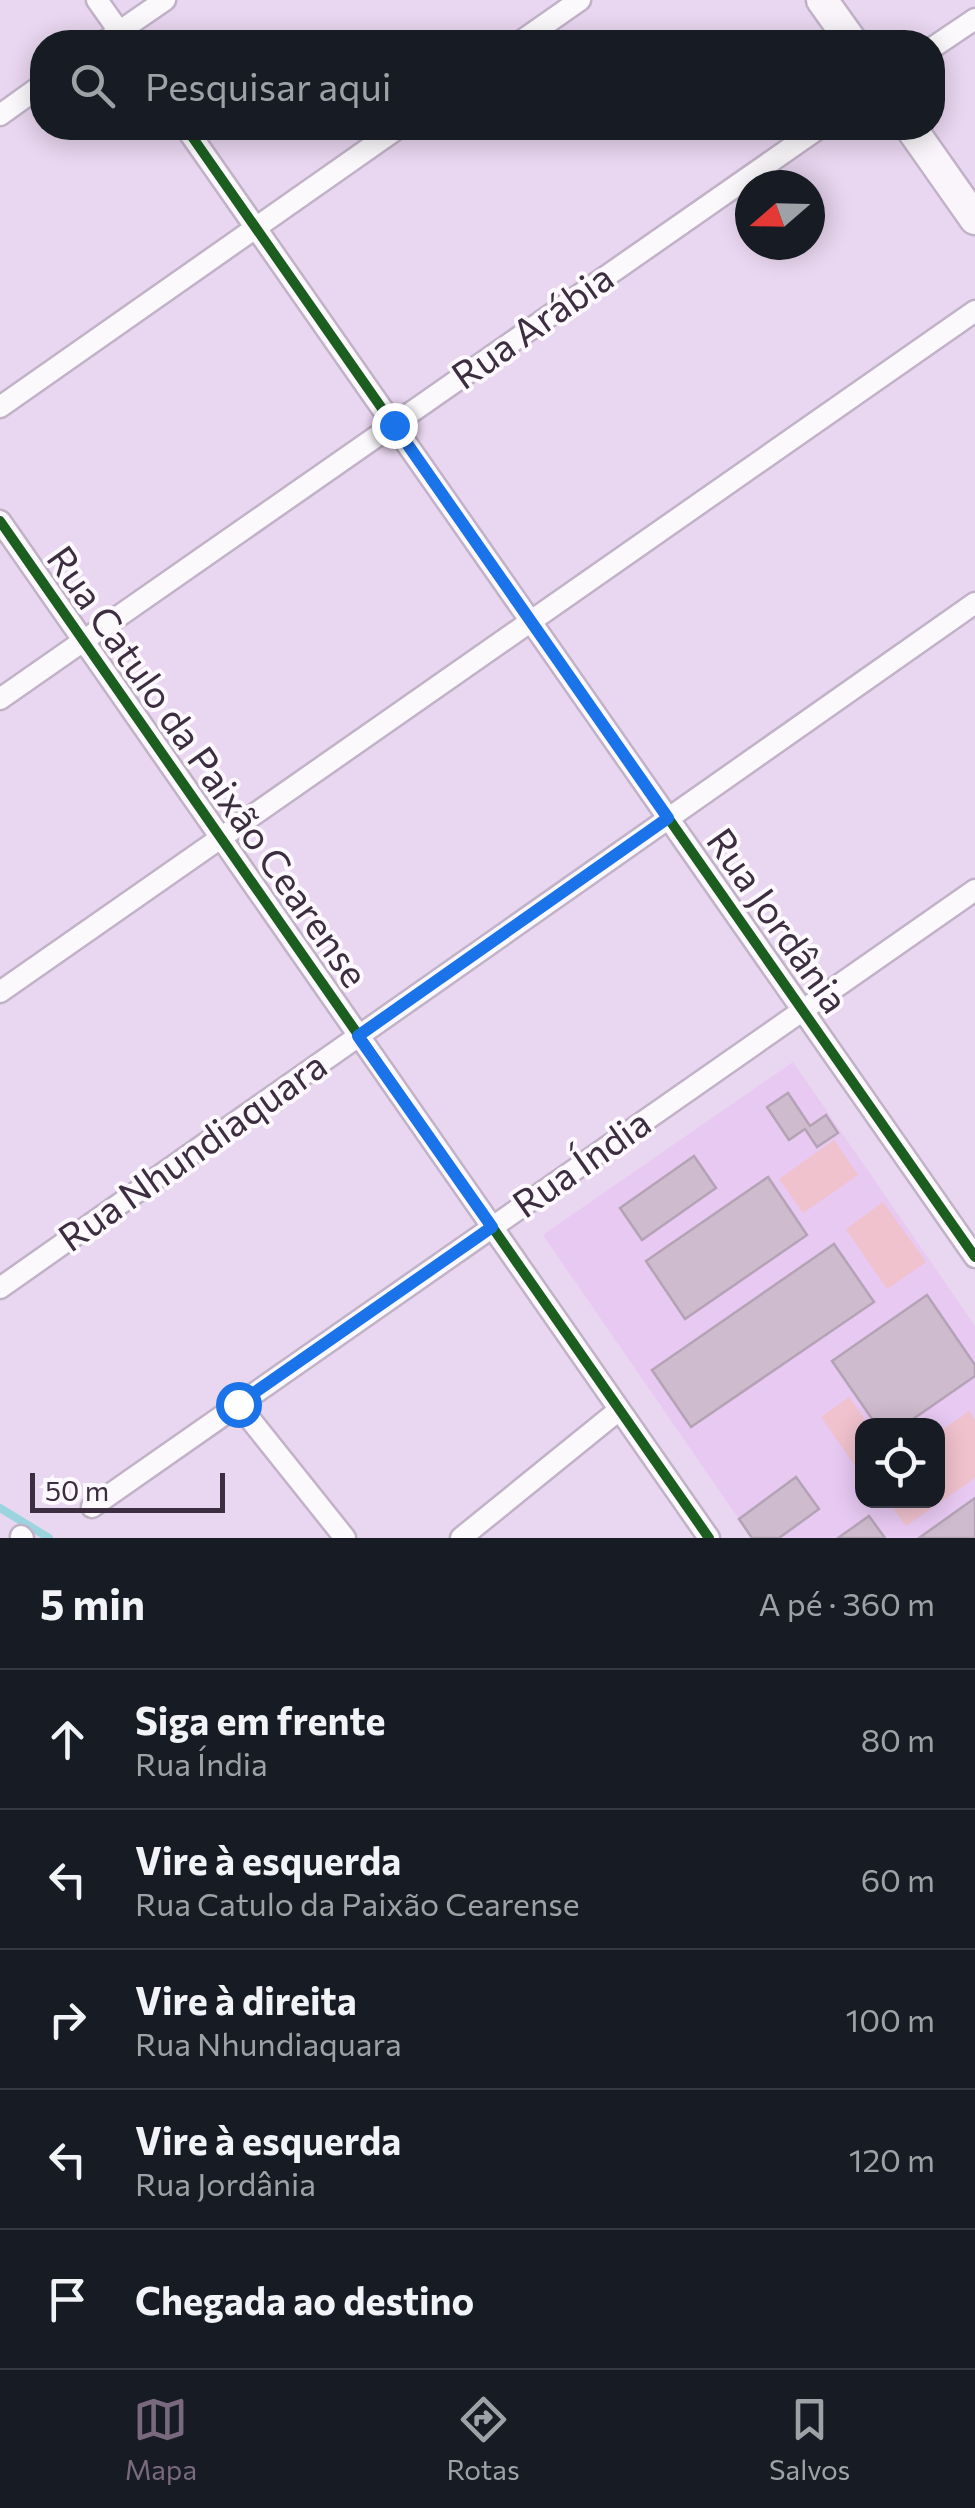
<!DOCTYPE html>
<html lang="pt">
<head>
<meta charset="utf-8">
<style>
	:root { --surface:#171b24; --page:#20242c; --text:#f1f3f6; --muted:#9ea1a6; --line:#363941; --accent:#79697e }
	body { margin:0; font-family:Commissioner,sans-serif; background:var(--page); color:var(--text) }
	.controls { position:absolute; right:30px; bottom:30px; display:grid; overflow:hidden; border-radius:20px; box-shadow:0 5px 25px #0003 }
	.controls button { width:90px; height:90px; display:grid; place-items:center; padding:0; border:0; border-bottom:2px solid var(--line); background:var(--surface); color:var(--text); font:50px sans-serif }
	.compass { position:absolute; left:735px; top:170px; width:90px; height:90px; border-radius:50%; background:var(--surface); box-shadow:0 5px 25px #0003; rotate:250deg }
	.scale { position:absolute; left:30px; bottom:25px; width:195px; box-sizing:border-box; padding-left:10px; border:5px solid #3c2e40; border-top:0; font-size:28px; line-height:35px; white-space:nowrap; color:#3c2e40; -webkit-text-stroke:8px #fdf9fe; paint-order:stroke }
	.stop { position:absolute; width:30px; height:30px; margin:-22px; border:8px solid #1a73e8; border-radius:50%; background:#fff }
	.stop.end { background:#1a73e8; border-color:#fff; box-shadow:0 2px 10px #0008 }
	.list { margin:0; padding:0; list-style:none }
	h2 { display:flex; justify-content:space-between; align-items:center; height:130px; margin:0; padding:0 40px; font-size:42px }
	h2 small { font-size:32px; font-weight:400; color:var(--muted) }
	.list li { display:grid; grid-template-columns:65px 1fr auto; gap:30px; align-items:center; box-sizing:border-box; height:140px; padding:0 40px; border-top:2px solid var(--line) }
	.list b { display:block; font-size:38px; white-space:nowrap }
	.list p { margin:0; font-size:32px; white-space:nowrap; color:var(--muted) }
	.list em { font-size:32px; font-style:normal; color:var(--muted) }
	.icon { flex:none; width:55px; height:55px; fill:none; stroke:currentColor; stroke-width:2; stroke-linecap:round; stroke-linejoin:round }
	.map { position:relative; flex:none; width:975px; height:1538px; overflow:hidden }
	.search { position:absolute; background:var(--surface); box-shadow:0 5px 25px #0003; left:30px; right:30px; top:30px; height:110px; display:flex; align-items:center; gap:25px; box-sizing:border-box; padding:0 35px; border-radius:40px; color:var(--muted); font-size:38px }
	.sheet { height:830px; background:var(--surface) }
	nav { display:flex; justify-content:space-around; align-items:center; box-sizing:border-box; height:140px; border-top:2px solid var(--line); background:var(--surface); font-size:28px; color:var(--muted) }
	nav a { display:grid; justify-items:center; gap:5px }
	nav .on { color:var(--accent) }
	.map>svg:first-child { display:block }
	.built { fill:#e8c9f2; fill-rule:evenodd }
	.green { fill:#f0c2ce }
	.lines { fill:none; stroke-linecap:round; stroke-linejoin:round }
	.stream { stroke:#9bd4de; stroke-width:8 }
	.building { fill:#cebbce; stroke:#b4a2b5; stroke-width:2.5 }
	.street-casing { stroke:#c1b2c7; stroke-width:25 }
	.secondary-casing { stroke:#c1b2c7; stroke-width:35 }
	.street { stroke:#fcf9fd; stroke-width:20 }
	.secondary { stroke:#f9f5fa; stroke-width:30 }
	.cycleway-casing { stroke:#fdf9fe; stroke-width:16 }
	.cycleway { stroke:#1b5e20; stroke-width:10 }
	.route { stroke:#1a73e8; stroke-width:12 }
	.labels { text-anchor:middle; stroke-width:8; stroke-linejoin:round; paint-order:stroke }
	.street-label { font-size:38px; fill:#3c2e40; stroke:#fdf9fe }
</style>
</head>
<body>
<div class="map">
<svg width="975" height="1538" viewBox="0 0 975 1538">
	<rect width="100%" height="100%" fill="#e9d6f0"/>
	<!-- built -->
	<path class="built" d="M793,1062L975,1326V1538H752L543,1235ZM862,1426H938V1500H862Z"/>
	<!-- green -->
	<path class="green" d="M834,1140L858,1175L803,1213L779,1179Z
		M883,1202L926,1262L887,1289L846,1229Z
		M849,1397L869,1425L862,1426V1460L855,1466L821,1417Z
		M969,1411L975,1420V1478L906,1526L888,1501L938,1500V1433Z"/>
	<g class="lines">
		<!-- stream -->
		<path class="stream" d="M0,1508L49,1538"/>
	</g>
	<!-- building -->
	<path class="building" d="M788,1093L810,1126L826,1115L838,1133L817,1147L805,1129L789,1140L767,1107Z
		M694,1156L716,1188L642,1240L620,1208Z
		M768,1177L807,1235L685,1319L646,1261Z
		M834,1244L874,1302L691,1427L652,1370Z
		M927,1295L975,1365V1376L903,1426H877L832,1361Z
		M796,1477L819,1509L779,1538H752L739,1519Z
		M975,1498V1538H919Z
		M869,1516L885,1538H838Z"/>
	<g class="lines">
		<!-- street casing -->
		<g class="street-casing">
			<path id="street" d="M97,0L126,41
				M104,42L165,0
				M520,42L580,0
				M932,48L975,19
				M0,115L42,85
				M186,128L975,1257
				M0,407L398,128
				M0,521L709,1538
				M0,699L819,128
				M0,992L975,311
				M0,1288L975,603
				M238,1404L345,1538
				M92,1507L975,890
				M21,1536L23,1538
				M461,1538L619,1410"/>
		</g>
		<!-- secondary casing -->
		<g class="secondary-casing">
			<path id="secondary" d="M822,0L852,42
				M911,128L975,219"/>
		</g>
		<!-- street -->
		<use href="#street" class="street"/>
		<!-- secondary -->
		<use href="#secondary" class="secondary"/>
		<!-- cycleway casing -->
		<g class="cycleway-casing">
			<path id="cycleway" d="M186,128L975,1257
				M0,521L709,1538"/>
		</g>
		<!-- cycleway -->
		<use href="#cycleway" class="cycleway"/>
	</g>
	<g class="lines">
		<!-- route -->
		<path class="route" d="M238,1404L492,1227L358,1036L668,818L394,425"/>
	</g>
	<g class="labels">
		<!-- street labels -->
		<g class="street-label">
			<text transform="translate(533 327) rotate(-35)" y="13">Rua Arábia</text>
			<text transform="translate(207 767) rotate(55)" y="13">Rua Catulo da Paixão Cearense</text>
			<text transform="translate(777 921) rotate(55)" y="13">Rua Jordânia</text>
			<text transform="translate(193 1152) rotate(-35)" y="13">Rua Nhundiaquara</text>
			<text transform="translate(582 1164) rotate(-35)" y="13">Rua Índia</text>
		</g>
	</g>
</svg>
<div class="controls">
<button><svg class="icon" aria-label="locate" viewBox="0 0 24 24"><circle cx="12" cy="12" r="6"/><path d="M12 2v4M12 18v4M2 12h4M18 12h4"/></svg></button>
</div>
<svg class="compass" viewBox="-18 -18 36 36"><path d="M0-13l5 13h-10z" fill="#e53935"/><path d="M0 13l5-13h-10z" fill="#9ea1a6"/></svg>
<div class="scale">50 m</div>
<div class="stop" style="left:238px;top:1404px"></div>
<div class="stop end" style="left:394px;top:425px"></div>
<div class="search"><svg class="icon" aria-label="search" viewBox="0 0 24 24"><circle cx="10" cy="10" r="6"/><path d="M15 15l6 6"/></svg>Pesquisar aqui</div>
</div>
<section class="sheet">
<h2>5 min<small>A pé · 360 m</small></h2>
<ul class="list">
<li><svg class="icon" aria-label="ahead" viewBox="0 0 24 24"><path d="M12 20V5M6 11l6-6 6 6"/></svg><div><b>Siga em frente</b><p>Rua Índia</p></div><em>80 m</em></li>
<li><svg class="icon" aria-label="left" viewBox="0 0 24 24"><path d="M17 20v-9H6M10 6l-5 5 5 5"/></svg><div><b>Vire à esquerda</b><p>Rua Catulo da Paixão Cearense</p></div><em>60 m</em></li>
<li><svg class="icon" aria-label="right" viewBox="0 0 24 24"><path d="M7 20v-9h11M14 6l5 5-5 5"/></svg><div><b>Vire à direita</b><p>Rua Nhundiaquara</p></div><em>100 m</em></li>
<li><svg class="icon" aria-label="left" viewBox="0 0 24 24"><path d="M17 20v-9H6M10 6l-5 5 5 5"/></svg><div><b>Vire à esquerda</b><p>Rua Jordânia</p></div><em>120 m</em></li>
<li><svg class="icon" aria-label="arrive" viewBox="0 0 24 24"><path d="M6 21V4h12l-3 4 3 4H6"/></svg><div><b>Chegada ao destino</b></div></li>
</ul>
</section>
<nav>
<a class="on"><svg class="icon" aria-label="map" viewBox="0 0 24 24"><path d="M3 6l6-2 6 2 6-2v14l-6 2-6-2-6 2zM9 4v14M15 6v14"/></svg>Mapa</a>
<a><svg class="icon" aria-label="directions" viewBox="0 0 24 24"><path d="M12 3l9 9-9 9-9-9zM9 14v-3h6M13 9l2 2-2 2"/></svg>Rotas</a>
<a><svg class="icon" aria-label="saved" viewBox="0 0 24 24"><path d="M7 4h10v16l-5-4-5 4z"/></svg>Salvos</a>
</nav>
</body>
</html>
